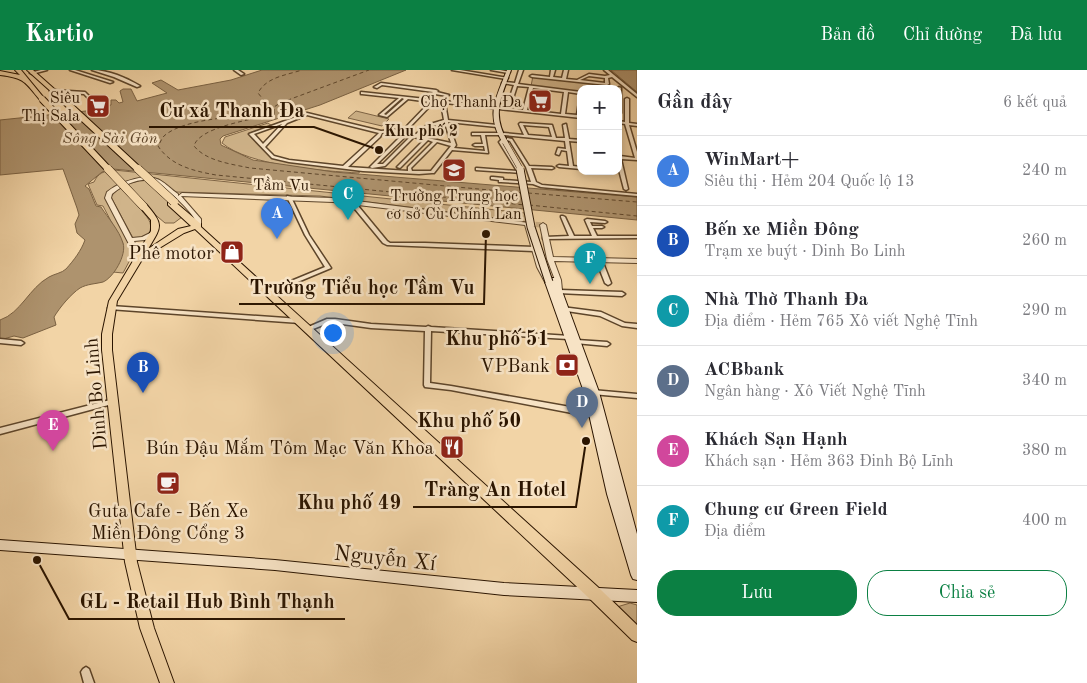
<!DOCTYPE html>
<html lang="vi">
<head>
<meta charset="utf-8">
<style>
	:root { --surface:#fff; --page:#f7f7f7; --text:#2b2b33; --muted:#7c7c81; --line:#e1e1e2; --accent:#0b8043 }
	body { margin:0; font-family:"Old Standard TT",serif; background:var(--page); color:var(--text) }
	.controls { position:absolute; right:15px; top:15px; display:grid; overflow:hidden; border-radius:10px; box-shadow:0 2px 8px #0003 }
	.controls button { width:45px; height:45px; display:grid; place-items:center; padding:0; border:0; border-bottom:1px solid var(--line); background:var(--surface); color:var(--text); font:25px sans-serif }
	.you { position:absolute; left:332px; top:262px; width:18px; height:18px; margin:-12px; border:4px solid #fff; border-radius:50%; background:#1a73e8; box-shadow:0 0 0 8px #1a73e833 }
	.badge { display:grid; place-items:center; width:32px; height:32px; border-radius:50%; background:var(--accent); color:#fff; font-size:16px; font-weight:700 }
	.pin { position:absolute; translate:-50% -41px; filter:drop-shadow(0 1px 2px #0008) }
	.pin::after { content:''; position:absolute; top:26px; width:18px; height:15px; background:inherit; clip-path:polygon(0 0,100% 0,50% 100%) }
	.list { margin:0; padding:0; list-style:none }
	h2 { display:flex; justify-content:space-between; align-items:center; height:65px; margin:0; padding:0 20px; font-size:21px }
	h2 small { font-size:16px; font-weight:400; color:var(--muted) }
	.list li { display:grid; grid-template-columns:32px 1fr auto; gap:15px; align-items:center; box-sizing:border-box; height:70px; padding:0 20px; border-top:1px solid var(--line) }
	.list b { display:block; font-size:19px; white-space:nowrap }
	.list p { margin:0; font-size:16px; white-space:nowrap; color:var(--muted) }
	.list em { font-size:16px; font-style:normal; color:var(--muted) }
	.actions { display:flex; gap:10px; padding:15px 20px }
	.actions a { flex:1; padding:11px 0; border:1px solid var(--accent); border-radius:20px; text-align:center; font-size:18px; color:var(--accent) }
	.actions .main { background:var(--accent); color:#fff }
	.map { position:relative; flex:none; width:637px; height:613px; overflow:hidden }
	header { display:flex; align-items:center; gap:30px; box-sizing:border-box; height:70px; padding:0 25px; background:var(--accent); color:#fff }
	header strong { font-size:24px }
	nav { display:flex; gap:28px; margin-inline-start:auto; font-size:18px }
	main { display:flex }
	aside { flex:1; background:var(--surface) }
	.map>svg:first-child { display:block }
	.green { fill:#d0b48a; stroke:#7e6445 }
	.water { fill:#ae936e; stroke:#7a6142 }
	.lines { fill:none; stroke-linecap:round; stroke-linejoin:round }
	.ferry { stroke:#5f472c; stroke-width:1; stroke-dasharray:4 3; stroke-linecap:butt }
	.tertiary-tunnel { stroke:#caae85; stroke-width:5.5; stroke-dasharray:5.5 3; stroke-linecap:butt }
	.minor-casing { stroke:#5d452a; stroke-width:3 }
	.tertiary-casing { stroke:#5d452a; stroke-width:2 }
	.secondary-casing { stroke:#2b1500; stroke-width:2 }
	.primary-casing { stroke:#2b1500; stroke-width:2 }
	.minor { fill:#f7e3c5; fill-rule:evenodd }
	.tertiary { fill:#f7e3c5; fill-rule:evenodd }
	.secondary { fill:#f7e3c5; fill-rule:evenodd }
	.primary { fill:#f2d4a6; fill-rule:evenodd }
	.secondary-bridge-far1-casing { stroke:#2b1500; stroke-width:6; stroke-linecap:butt }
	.secondary-bridge-casing { stroke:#2b1500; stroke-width:9; stroke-linecap:butt }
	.primary-bridge-far1-casing { stroke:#2b1500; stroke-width:8; stroke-linecap:butt }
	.primary-bridge-casing { stroke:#2b1500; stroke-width:9; stroke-linecap:butt }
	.secondary-bridge-far1 { stroke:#f7e3c5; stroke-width:5 }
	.secondary-bridge { stroke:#f7e3c5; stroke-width:7 }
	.primary-bridge-far1 { stroke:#f2d4a6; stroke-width:6 }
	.primary-bridge { stroke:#f2d4a6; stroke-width:8 }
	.labels { text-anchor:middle; stroke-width:5; stroke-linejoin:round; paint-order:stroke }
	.far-poi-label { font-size:16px; fill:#2b1500; stroke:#f7e3c5; text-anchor:end }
	.far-neighbourhood-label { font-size:16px; font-weight:bold; fill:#2b1500; stroke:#f7e3c5 }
	.far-water-label { font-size:16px; font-style:italic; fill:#5f472c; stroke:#f7e3c5 }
	.far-street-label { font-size:16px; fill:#2b1500; stroke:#f7e3c5 }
	.poi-label { font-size:19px; fill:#2b1500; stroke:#f7e3c5; text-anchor:end }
	.street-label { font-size:19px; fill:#2b1500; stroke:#f7e3c5 }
	.neighbourhood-label { font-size:20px; font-weight:bold; fill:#2b1500; stroke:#f7e3c5 }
	.near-street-label { font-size:22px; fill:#2b1500; stroke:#f7e3c5 }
	.leader { fill:none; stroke:#2b1500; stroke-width:2 }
	.callout-dot { fill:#2b1500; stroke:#f7e3c5; stroke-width:2 }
	.callout-label { font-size:20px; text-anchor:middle; font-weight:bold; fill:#2b1500; stroke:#f7e3c5; stroke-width:5; stroke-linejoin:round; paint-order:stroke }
</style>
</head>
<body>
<header>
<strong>Kartio</strong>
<nav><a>Bản đồ</a><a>Chỉ đường</a><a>Đã lưu</a></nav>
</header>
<main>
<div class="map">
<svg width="637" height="613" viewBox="0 0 637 613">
	<rect width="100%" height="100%" fill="#f2d4a6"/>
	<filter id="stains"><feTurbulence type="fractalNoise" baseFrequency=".004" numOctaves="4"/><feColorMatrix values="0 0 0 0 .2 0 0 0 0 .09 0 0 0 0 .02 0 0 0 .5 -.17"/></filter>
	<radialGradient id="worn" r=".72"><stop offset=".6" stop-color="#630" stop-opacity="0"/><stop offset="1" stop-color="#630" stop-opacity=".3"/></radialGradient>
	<!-- green -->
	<path class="green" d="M533,6L601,14V19H581V22L531,16Z
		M356,41L389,49L382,56L348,48Z
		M268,53L272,56L249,64L268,85L275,89L293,93L360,100L359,103C323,101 249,96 222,73L225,67Z
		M114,100L525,143L528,152L320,126L175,122L159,109L145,107L108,122L131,180L130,190L123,203L113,202L118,193L123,174L103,136L97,135L88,114L94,112C98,103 104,101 114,100Z
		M146,109C168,114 175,128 182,147L174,153H165L145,136L139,137C146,147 154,151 149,164L143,168H133L111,127C116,117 136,111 146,109Z
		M630,533L637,535V557L617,537Z"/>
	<!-- water -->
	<path class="water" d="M262,0H406L320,35L223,66L220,69L221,75L253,90L334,102L637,127V150L113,99L102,102L85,116L89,119L96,136L101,137C108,148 119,160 123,173C127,185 113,208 103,212C95,214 87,214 80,218C71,224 60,237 54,247L56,255L23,268L14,266L0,270V250C21,243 29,218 49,207C54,204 62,203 66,199C74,190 81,181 85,170L77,163L75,154L79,145L77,138L63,99L0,105V50L86,41L111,35V30H116L119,33L123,32L120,21L123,19H131L137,31L167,23L152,13L161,10L178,20L231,10Z
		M611,0H637V22Z"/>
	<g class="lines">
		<!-- ferry -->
		<path class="ferry" d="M274,43V37L280,33L369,0
			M274,43L258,23C266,7 287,5 302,0
			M275,44C247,46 185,47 164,66C162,68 160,73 158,76C171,96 194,101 216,105L525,135
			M269,45C251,50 199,57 194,76C206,91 231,94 250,98L522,123
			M528,123L637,132
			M529,135L637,146"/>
		<!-- tertiary-tunnel -->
		<path class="tertiary-tunnel" d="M527,154L543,155"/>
		<!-- minor casing -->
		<g class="minor-casing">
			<path id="minor" d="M41,0H47L32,4L30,3Z
				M70,0H75L113,12L110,13Z
				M92,0C108,0 127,8 140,16L137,17L114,7Z
				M234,0H238L244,4L241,5Z
				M452,0H460L508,8L506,9Z
				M491,0H500L510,2L508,3Z
				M519,0H523L518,14L581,22V24L568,22L565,44L577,45L579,32L581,31V48L445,33L448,50L497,55L499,56L497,57L448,52L456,75L454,78L485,81L484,76H475L473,75L475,74H483L481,65H472V63H500L502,64L500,65H485L488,83L452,80L434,103H432L419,104L363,101L289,92L272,88L249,64L307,43L381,61L404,59L430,32L408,29L387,47L379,45L399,28L362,24H361V22L426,29L433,22L382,15L377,18L374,17L381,13L436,20L438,21L437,22L449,25L447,26L435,24L430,29C434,30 441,29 445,31L506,38L514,15L502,13L504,12L515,13ZM517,16L529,17L523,40L510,38ZM533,18L564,22L561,44L527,40ZM402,28L404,29L386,45L384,44ZM434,32L441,33L444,50L427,55L415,65L398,62V64L402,65L370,97L372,98L385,96L414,67L424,70L397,97L400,98L428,70L433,72L408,97V101L348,97L380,67L382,63L406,61ZM307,45L379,63L377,65L343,96L289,90L274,86L265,77L287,53ZM445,53L451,73L418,66L429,57ZM282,54L263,74L254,64ZM406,66L410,67L383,94H377ZM437,72L451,76L431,101H412L411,98Z
				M551,0H555L553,7L562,8L564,0H568L566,9L577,10L589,4L605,6L610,5L604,0H608L637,24V27L612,7L608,8L609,14L607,15L532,7L530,6L532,5L550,7ZM589,6L605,8V13L580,10Z
				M619,17L621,18V43L619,44L618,19H617Z
				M52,20L85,22L94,31H103L105,32L103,33H93L84,24L51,22L50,21Z
				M627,28L629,29V53L637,54V56L629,55L637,82V90L621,89L628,119L626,120L624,119L618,96V85L620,86L635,88L625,54L618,53V51L625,52V29Z
				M520,53L552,55L556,68H565L563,55L566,54L569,69L581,70V72L569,71L573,96L581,97V99L559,97L557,96L559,95L569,96L567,81L561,80L559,85L556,84L558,78L566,79L565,71L504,65L502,64L504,63L524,65L519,54ZM523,55L549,57L552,67L528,65Z
				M507,68L512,69L529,96L552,97L554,98L552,99L531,98L536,112L542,115L637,124V126L541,117L533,114L501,112H499V110L491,109V107H493L503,108V110L531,112L526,97L510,71L507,70Z
				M502,69L505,70L503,72L522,102V103L476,100V98H477L517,101L499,72Z
				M287,126L291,127L309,165L331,198L269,224L266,222L267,221L325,197L305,165L287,127Z
				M350,131H354L387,171L390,173H425L534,177L537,179L534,181L387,175L383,173L350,133Z
				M561,146H563L565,147L574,166H592L585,150L587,149L605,151L607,152L605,153L590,152L592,156H602L604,157L602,158H593L597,166H637V168L543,169V167H545L569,166L561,147Z
				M599,188L602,190L611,213L610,214L608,215L605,213L596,190Z
				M560,220L622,222L625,224L622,226L558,223L557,222L558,221Z
				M111,236L300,249L303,251L300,253L109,239L108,238Z
				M562,237L601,242L625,253L637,254V258L622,256L600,246L560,240L559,239L560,238Z
				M327,249H335L371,254L426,257L428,256L431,257L570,266L571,267L568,269L431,261L430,313L451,316L593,341L595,342L596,344L595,346L593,347L451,320L425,317L424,315L425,261L371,258L335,253H328L308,261L305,259L306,258Z
				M0,269L21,271L24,273L21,275L0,273Z
				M577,270L607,272L610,274L607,276L575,273L574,272Z
				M590,320H592L637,324V328L592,324H590L589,322Z
				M114,329H116L117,331L116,333L0,364V358Z
				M86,597L89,599L94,613H84L81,602L83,599Z"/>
		</g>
		<!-- tertiary casing -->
		<g class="tertiary-casing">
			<path id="tertiary" d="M145,107C162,107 165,115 178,124V126L182,123L333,128L529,153L543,197L551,213L550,214H546L537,197L525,155L333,132L181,126L201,149V156L198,158L195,156C195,154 195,150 194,148C190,140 161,112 152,110C138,108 122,115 112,124L111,128L132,168L142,167L154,161L157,163L145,170L134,171L136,176L138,193L135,195L133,194L130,176L105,128L107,122C118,113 131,109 145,107Z
				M543,153L546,155L553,187L637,189V193L554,191L561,210L562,220L559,222L557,221L555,210L547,189L540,155Z"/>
		</g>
		<!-- secondary casing -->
		<g class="secondary-casing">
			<path id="secondary" d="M507,0H511C501,28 491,44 508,72L505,74L503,73C485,45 496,28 507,0Z
				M551,208H557L558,210L599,322L637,464V510L633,509L631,505L607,424L584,322L545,212Z
				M0,470L275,490L504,513L637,520V532L504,525L275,500L0,480Z"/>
		</g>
		<!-- primary casing -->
		<g class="primary-casing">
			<path id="primary" d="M15,0H21L44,28V30H40C25,12 25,8 0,5V1L20,5Z
				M27,0H33L60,24V26H56Z
				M168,131H174L201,154V157L600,519L637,555V572L632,570L590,529L195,159L184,163L143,188L117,231L112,264V280L137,492L154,558L174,613H160L140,558L125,492L102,280V264L109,231L151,161V150L139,136L140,134H146C164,155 162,156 148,179L178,159L191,156L168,135Z"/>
		</g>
		<!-- minor -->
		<use href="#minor" class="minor"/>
		<!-- tertiary -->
		<use href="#tertiary" class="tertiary"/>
		<!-- secondary -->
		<use href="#secondary" class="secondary"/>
		<!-- primary -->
		<use href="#primary" class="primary"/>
		<!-- secondary-bridge-far1 casing -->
		<g class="secondary-bridge-far1-casing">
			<path id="secondary-bridge-far1" d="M505,72L521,100"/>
		</g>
		<!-- secondary-bridge casing -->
		<g class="secondary-bridge-casing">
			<path id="secondary-bridge" d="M520,99L531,157L549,212"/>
		</g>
		<!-- primary-bridge-far1 casing -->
		<g class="primary-bridge-far1-casing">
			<path id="primary-bridge-far1" d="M58,25L139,100
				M42,29L109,100"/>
		</g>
		<!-- primary-bridge casing -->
		<g class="primary-bridge-casing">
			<path id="primary-bridge" d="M108,99L143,136
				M138,99L174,132"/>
		</g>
		<!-- secondary-bridge-far1 -->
		<use href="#secondary-bridge-far1" class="secondary-bridge-far1"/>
		<!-- secondary-bridge -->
		<use href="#secondary-bridge" class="secondary-bridge"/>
		<!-- primary-bridge-far1 -->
		<use href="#primary-bridge-far1" class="primary-bridge-far1"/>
		<!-- primary-bridge -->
		<use href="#primary-bridge" class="primary-bridge"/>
	</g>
	<!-- icons -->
	<defs>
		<g id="supermarket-square" transform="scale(1.25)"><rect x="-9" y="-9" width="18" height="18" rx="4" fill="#8f2418" stroke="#f7e3c5"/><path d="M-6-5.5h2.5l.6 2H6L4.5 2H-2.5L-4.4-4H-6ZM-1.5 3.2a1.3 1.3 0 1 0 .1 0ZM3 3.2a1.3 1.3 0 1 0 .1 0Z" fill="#fff"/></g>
		<g id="school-square" transform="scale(1.25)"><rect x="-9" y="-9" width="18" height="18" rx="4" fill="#8f2418" stroke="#f7e3c5"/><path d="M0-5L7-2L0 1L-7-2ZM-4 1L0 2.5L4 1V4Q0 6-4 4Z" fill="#fff"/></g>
		<g id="shop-square" transform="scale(1.25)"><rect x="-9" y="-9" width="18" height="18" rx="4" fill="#8f2418" stroke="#f7e3c5"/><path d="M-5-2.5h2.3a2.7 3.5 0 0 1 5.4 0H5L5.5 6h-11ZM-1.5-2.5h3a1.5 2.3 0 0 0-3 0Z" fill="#fff"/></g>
		<g id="bank-square" transform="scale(1.25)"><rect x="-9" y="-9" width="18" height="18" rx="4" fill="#8f2418" stroke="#f7e3c5"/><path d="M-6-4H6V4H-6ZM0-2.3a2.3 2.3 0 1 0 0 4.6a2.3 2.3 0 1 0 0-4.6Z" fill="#fff"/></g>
		<g id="restaurant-square" transform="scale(1.25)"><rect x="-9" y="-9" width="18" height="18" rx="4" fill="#8f2418" stroke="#f7e3c5"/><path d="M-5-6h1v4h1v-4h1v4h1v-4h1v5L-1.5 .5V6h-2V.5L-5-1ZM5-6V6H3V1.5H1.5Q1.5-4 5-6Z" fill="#fff"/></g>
		<g id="cafe-square" transform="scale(1.25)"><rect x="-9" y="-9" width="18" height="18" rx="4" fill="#8f2418" stroke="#f7e3c5"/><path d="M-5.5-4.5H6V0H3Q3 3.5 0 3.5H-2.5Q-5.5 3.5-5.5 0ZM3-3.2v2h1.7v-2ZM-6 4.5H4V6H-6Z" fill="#fff"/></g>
	</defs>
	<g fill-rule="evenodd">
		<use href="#supermarket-square" x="540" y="31"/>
		<use href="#supermarket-square" x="98" y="36"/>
		<use href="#school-square" x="454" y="100"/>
		<use href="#shop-square" x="232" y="182"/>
		<use href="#bank-square" x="567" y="295"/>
		<use href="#restaurant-square" x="452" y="377"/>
		<use href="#cafe-square" x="168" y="413"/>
	</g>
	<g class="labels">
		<!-- far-poi labels -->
		<g class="far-poi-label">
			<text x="80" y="33">Siêu<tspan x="80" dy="18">Thị Sala</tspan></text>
			<text x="522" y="37">Chợ Thanh Đa</text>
			<text x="454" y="131" text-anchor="middle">Trường Trung học<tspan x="454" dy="18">cơ sở Cù Chính Lan</tspan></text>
		</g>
		<!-- far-neighbourhood labels -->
		<g class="far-neighbourhood-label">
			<text x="421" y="66">Khu phố 2</text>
		</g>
		<!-- far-water labels -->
		<g class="far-water-label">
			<text x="110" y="73">Sông Sài Gòn</text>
		</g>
		<!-- far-street labels -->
		<g class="far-street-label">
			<text transform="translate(281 114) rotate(1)" y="6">Tầm Vu</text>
		</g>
		<!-- poi labels -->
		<g class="poi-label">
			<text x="214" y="189">Phê motor</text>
			<text x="550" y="302">VPBank</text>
			<text x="434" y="384">Bún Đậu Mắm Tôm Mạc Văn Khoa</text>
			<text x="168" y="447" text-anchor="middle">Guta Cafe - Bến Xe<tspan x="168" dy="22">Miền Đông Cổng 3</tspan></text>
		</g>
		<!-- street labels -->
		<g class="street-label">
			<text transform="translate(95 324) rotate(-95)" y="7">Dinh Bo Linh</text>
		</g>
		<!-- neighbourhood labels -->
		<g class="neighbourhood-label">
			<text x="497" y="275">Khu phố 51</text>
			<text x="469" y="357">Khu phố 50</text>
			<text x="349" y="439">Khu phố 49</text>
		</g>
		<!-- near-street labels -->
		<g class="near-street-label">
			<text transform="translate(385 487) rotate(6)" y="8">Nguyễn Xí</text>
		</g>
	</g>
	<!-- callouts -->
	<path class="leader" d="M379 80L314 57H149M486 164L484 234H239M586 371L576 437H413M37 490L69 549H345"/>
	<g class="callout-dot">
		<circle cx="379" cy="80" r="5"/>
		<circle cx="486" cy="164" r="5"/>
		<circle cx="586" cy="371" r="5"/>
		<circle cx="37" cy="490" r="5"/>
	</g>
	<g class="callout-label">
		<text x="232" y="47">Cư xá Thanh Đa</text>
		<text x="362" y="224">Trường Tiểu học Tầm Vu</text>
		<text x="495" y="426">Tràng An Hotel</text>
		<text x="207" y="538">GL - Retail Hub Bình Thạnh</text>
	</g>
	<rect width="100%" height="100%" filter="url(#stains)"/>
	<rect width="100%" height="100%" fill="url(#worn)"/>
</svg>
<div class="controls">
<button>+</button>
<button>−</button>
</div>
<div class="you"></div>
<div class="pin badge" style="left:277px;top:169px;background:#3f7fe0">A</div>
<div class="pin badge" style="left:143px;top:323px;background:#1a4fb4">B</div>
<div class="pin badge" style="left:348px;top:150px;background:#0f9aa8">C</div>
<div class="pin badge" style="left:582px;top:358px;background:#5c6f8a">D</div>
<div class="pin badge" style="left:53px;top:381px;background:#d1479c">E</div>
<div class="pin badge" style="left:590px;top:214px;background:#0f9aa8">F</div>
</div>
<aside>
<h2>Gần đây<small>6 kết quả</small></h2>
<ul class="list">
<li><span class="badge" style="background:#3f7fe0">A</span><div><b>WinMart+</b><p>Siêu thị · Hẻm 204 Quốc lộ 13</p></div><em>240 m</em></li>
<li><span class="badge" style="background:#1a4fb4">B</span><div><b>Bến xe Miền Đông</b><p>Trạm xe buýt · Dinh Bo Linh</p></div><em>260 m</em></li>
<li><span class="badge" style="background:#0f9aa8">C</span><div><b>Nhà Thờ Thanh Đa</b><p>Địa điểm · Hẻm 765 Xô viết Nghệ Tĩnh</p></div><em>290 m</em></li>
<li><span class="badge" style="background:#5c6f8a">D</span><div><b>ACBbank</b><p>Ngân hàng · Xô Viết Nghệ Tĩnh</p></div><em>340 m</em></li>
<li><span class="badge" style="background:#d1479c">E</span><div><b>Khách Sạn Hạnh</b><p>Khách sạn · Hẻm 363 Đinh Bộ Lĩnh</p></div><em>380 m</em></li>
<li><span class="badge" style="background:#0f9aa8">F</span><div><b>Chung cư Green Field</b><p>Địa điểm</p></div><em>400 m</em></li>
</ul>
<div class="actions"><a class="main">Lưu</a><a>Chia sẻ</a></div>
</aside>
</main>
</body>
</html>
